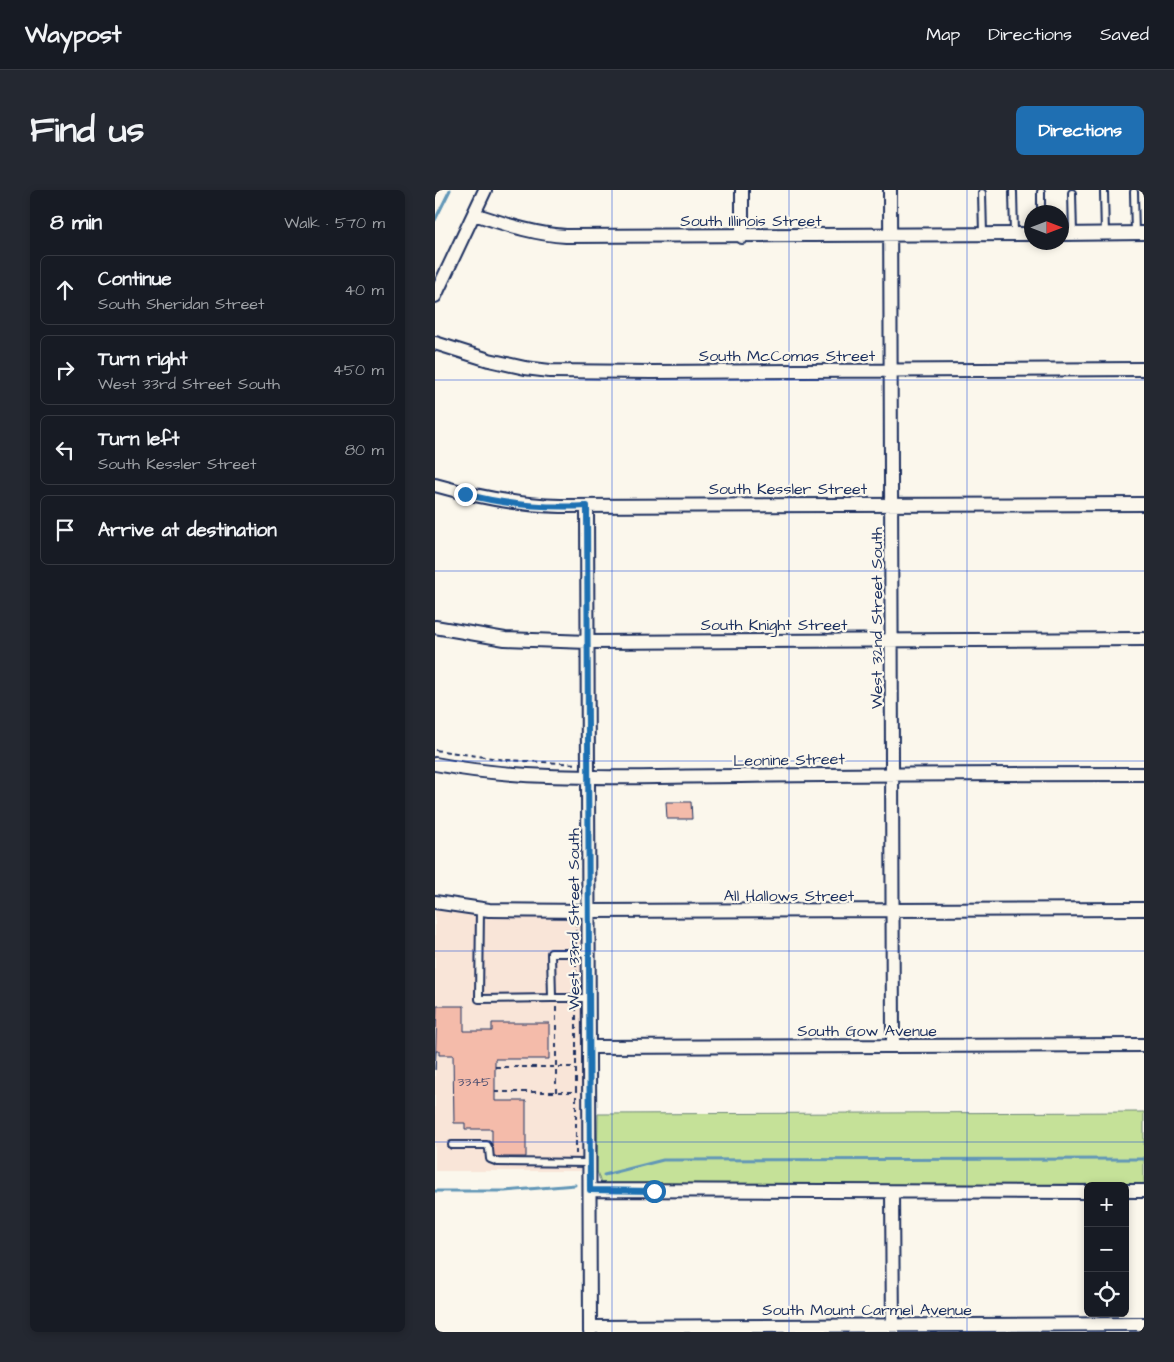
<!DOCTYPE html>
<html lang="en">
<head>
<meta charset="utf-8">
<style>
	:root { --surface:#171b24; --page:#242831; --text:#f1f3f6; --muted:#9ea1a6; --line:#363941; --accent:#1f6fb2 }
	body { margin:0; font-family:"Architects Daughter",sans-serif; background:var(--page); color:var(--text) }
	.controls { position:absolute; right:15px; bottom:15px; display:grid; overflow:hidden; border-radius:8px; box-shadow:0 2px 8px #0003 }
	.controls button { width:45px; height:45px; display:grid; place-items:center; padding:0; border:0; border-bottom:1px solid var(--line); background:var(--surface); color:var(--text); font:25px sans-serif }
	.compass { position:absolute; left:589px; top:15px; width:45px; height:45px; border-radius:50%; background:var(--surface); box-shadow:0 2px 8px #0003; rotate:90deg }
	.stop { position:absolute; width:15px; height:15px; margin:-11px; border:4px solid #1f6fb2; border-radius:50%; background:#fff }
	.stop.end { background:#1f6fb2; border-color:#fff; box-shadow:0 1px 5px #0008 }
	.list { margin:0; padding:0; list-style:none }
	h2 { display:flex; justify-content:space-between; align-items:center; height:65px; margin:0; padding:0 20px; font-size:21px }
	h2 small { font-size:16px; font-weight:400; color:var(--muted) }
	.list li { display:grid; grid-template-columns:32px 1fr auto; gap:15px; align-items:center; box-sizing:border-box; height:70px; margin:0 10px 10px; padding:0 10px; border:1px solid var(--line); border-radius:8px }
	.list b { display:block; font-size:19px; white-space:nowrap }
	.list p { margin:0; font-size:16px; white-space:nowrap; color:var(--muted) }
	.list em { font-size:16px; font-style:normal; color:var(--muted) }
	.icon { flex:none; width:28px; height:28px; fill:none; stroke:currentColor; stroke-width:2; stroke-linecap:round; stroke-linejoin:round }
	.map { position:relative; flex:none; width:709px; height:1142px; overflow:hidden; border-radius:8px }
	header { display:flex; align-items:center; gap:30px; box-sizing:border-box; height:70px; padding:0 25px; background:var(--surface); border-bottom:1px solid var(--line) }
	header strong { font-size:24px }
	nav { display:flex; gap:28px; margin-inline-start:auto; font-size:18px }
	.intro { display:flex; align-items:center; justify-content:space-between; box-sizing:border-box; height:120px; padding:0 30px }
	h1 { margin:0; font-size:35px }
	.button { padding:12px 22px; border-radius:8px; background:var(--accent); color:#fff; font-size:18px; font-weight:700 }
	main { display:flex; gap:30px; padding:0 30px }
	aside { flex:1; background:var(--surface); border-radius:8px; box-shadow:0 2px 8px #0003 }
	.map>svg:first-child { display:block }
	.built { fill:#f9e5d8 }
	.green { fill:#c5e198; stroke:#70887b }
	.lines { fill:none; stroke-linecap:round; stroke-linejoin:round }
	.stream { stroke:#6297b7; stroke-width:3 }
	.building { fill:#f4bbaa; stroke:#1b2f5e }
	.lane-casing { stroke:#1b2f5e; stroke-width:10 }
	.street-casing { stroke:#1b2f5e; stroke-width:16 }
	.path { stroke:#1b2f5e; stroke-width:2; stroke-dasharray:5 4; stroke-linecap:butt }
	.lane { stroke:#fbf7ec; stroke-width:6 }
	.street { stroke:#fbf7ec; stroke-width:12 }
	.route { stroke:#1f6fb2; stroke-width:6 }
	.grid { fill:none; stroke:#1d4ed8; stroke-width:1; stroke-opacity:0.55 }
	.labels { text-anchor:middle; stroke-width:4.5; stroke-linejoin:round; paint-order:stroke }
	.number-label { font-size:14px; fill:#515271 }
	.street-label { font-size:16px; fill:#1b2f5e; stroke:#fbf7ec }
</style>
</head>
<body>
<header>
<strong>Waypost</strong>
<nav><a>Map</a><a>Directions</a><a>Saved</a></nav>
</header>
<div class="intro"><h1>Find us</h1><a class="button">Directions</a></div>
<main>
<aside>
<h2>8 min<small>Walk · 570 m</small></h2>
<ul class="list">
<li><svg class="icon" aria-label="ahead" viewBox="0 0 24 24"><path d="M12 20V5M6 11l6-6 6 6"/></svg><div><b>Continue</b><p>South Sheridan Street</p></div><em>40 m</em></li>
<li><svg class="icon" aria-label="right" viewBox="0 0 24 24"><path d="M7 20v-9h11M14 6l5 5-5 5"/></svg><div><b>Turn right</b><p>West 33rd Street South</p></div><em>450 m</em></li>
<li><svg class="icon" aria-label="left" viewBox="0 0 24 24"><path d="M17 20v-9H6M10 6l-5 5 5 5"/></svg><div><b>Turn left</b><p>South Kessler Street</p></div><em>80 m</em></li>
<li><svg class="icon" aria-label="arrive" viewBox="0 0 24 24"><path d="M6 21V4h12l-3 4 3 4H6"/></svg><div><b>Arrive at destination</b></div></li>
</ul>
</aside>
<div class="map">
<svg width="709" height="1142" viewBox="0 0 709 1142">
	<rect width="100%" height="100%" fill="#fbf7ec"/>
	<filter id="ink" filterUnits="userSpaceOnUse"><feTurbulence type="fractalNoise" baseFrequency=".02" numOctaves="2"/><feDisplacementMap in="SourceGraphic" scale="10" xChannelSelector="R" yChannelSelector="G"/><feConvolveMatrix kernelMatrix="1 2 1 2 8 2 1 2 1" color-interpolation-filters="sRGB"/></filter>
	<g filter="url(#ink)">
		<!-- built -->
		<path class="built" d="M0,718L61,726L137,729L142,730L146,734L147,743L146,981H0Z"/>
		<!-- green -->
		<path class="green" d="M709,922V994L172,996L166,994L162,981L163,924Z"/>
		<g class="lines">
			<!-- stream -->
			<path class="stream" d="M0,30L15,0
				M169,985L228,970L709,969
				M0,1001H70L140,995"/>
		</g>
		<!-- building -->
		<path class="building" d="M231,612H256L257,629H232Z
			M2,816H29V841H57V833H114V869H60V911H91V967H57V939H30V933H19L18,865H4V861H1L0,880Z"/>
		<g class="lines">
			<!-- lane casing -->
			<g class="lane-casing">
				<path id="lane" d="M578,2L579,44
					M606,2V22
					M669,2L670,44
					M699,2L700,44
					M547,3L548,44
					M637,3L638,44
					M45,718L44,809L117,808
					M154,763H116L117,808H155
					M17,955H52L54,959L55,969L63,972L155,973"/>
			</g>
			<!-- street casing -->
			<g class="street-casing">
				<path id="street" d="M307,0V47
					M455,0L458,856
					M39,24C70,34 98,44 131,46L596,44
					M626,44L709,43
					M0,106L50,0
					M0,153L54,170L90,178L115,181L217,182L709,179
					M0,295C42,307 82,315 126,316L709,314
					M152,316L155,1142
					M0,437L70,449L153,452L709,449
					M0,574C101,593 203,586 305,586C440,584 574,584 709,584
					M0,712L54,720L154,721L709,719
					M155,857L709,855
					M155,1000L653,1002
					M690,1001H709
					M457,1002L458,1142
					M155,1137L709,1134"/>
			</g>
			<!-- path -->
			<path class="path" d="M0,560L71,570L142,574
				M141,731V754
				M141,771V799
				M141,816V964
				M121,817V902
				M60,877H140
				M60,902H140"/>
			<!-- lane -->
			<use href="#lane" class="lane"/>
			<!-- street -->
			<use href="#street" class="street"/>
		</g>
	</g>
	<g class="lines" filter="url(#ink)">
		<!-- route -->
		<path class="route" d="M30,304C70,315 112,318 152,316L155,1000L219,1001"/>
	</g>
	<!-- grid -->
	<path class="grid" d="M177,0V1142M354,0V1142M532,0V1142M0,190H709M0,381H709M0,571H709M0,761H709M0,952H709"/>
	<g class="labels">
		<!-- number labels -->
		<g class="number-label">
			<text x="39" y="896">3345</text>
		</g>
		<!-- street labels -->
		<g class="street-label">
			<text x="316" y="36">South Illinois Street</text>
			<text x="352" y="171">South McComas Street</text>
			<text x="353" y="304">South Kessler Street</text>
			<text transform="translate(441 428) rotate(-90)" y="6">West 32nd Street South</text>
			<text x="339" y="440">South Knight Street</text>
			<text transform="translate(354 569) rotate(-1)" y="6">Leonine Street</text>
			<text x="354" y="711">All Hallows Street</text>
			<text transform="translate(138 729) rotate(-90)" y="6">West 33rd Street South</text>
			<text x="432" y="846">South Gow Avenue</text>
			<text x="432" y="1125">South Mount Carmel Avenue</text>
		</g>
	</g>
</svg>
<div class="controls">
<button>+</button>
<button>−</button>
<button><svg class="icon" aria-label="locate" viewBox="0 0 24 24"><circle cx="12" cy="12" r="6"/><path d="M12 2v4M12 18v4M2 12h4M18 12h4"/></svg></button>
</div>
<svg class="compass" viewBox="-18 -18 36 36"><path d="M0-13l5 13h-10z" fill="#e53935"/><path d="M0 13l5-13h-10z" fill="#9ea1a6"/></svg>
<div class="stop" style="left:219px;top:1001px"></div>
<div class="stop end" style="left:30px;top:304px"></div>
</div>
</main>
</body>
</html>
